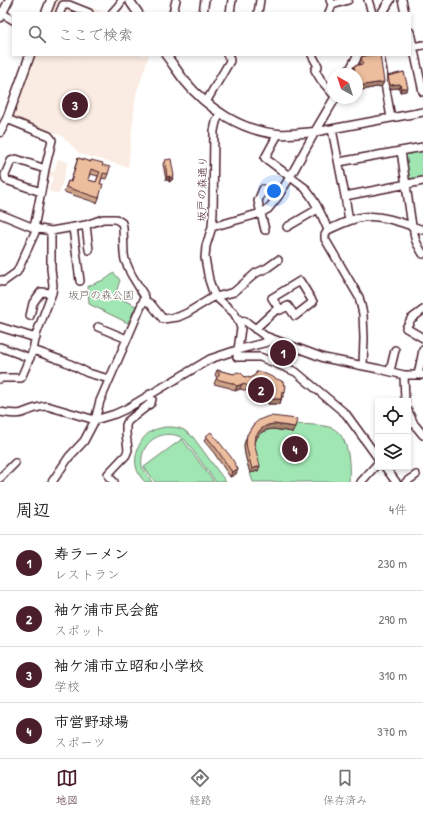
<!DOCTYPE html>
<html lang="ja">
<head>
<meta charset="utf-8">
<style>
	:root { --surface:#fff; --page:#f2f2f2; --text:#222; --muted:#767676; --line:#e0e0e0; --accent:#4a1f2b }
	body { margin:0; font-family:"Patrick Hand","Klee One",sans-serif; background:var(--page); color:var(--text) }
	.controls { position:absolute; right:12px; bottom:12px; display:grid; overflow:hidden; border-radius:0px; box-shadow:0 2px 6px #0003 }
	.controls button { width:36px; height:36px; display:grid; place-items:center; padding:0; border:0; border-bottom:1px solid var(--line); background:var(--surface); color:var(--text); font:20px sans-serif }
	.compass { position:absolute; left:327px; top:68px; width:36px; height:36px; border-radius:50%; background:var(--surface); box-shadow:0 2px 6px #0003; rotate:321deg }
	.you { position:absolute; left:274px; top:191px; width:14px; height:14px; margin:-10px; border:3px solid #fff; border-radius:50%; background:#1a73e8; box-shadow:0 0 0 6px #1a73e833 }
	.badge { display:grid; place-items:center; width:26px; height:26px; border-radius:50%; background:var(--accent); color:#fff; font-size:13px; font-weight:700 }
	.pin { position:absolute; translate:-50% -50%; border:2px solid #fff; box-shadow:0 1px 4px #0006 }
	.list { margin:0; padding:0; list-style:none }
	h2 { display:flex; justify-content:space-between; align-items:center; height:52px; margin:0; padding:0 16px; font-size:17px }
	h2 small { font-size:13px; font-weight:400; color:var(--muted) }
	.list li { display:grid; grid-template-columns:26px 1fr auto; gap:12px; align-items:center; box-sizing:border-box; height:56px; padding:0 16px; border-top:1px solid var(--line) }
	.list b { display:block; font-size:15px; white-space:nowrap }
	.list p { margin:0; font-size:13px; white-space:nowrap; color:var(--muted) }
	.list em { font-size:13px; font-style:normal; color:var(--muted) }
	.icon { flex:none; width:22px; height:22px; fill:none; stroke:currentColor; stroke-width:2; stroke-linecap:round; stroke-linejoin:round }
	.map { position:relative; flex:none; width:423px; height:482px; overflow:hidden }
	.search { position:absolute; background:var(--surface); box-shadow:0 2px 6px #0003; left:12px; right:12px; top:12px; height:44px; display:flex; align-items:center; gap:10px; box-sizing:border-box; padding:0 14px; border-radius:0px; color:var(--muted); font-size:15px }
	.sheet { height:276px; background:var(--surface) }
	nav { display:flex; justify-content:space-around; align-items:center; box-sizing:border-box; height:56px; border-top:1px solid var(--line); background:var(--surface); font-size:11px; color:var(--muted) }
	nav a { display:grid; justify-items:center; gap:2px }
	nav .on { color:var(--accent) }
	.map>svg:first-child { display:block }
	.built { fill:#faece2 }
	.green { fill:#a0e6b3; stroke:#75826f }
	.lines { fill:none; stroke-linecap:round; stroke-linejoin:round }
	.minor-casing { stroke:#4a1f2b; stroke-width:10 }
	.major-casing { stroke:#4a1f2b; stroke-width:11 }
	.minor { stroke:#fff; stroke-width:7 }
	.major { stroke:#fff; stroke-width:8 }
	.wall { fill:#cca388; stroke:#4a1f2b; fill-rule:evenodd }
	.shaded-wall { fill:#a6856f; stroke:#4a1f2b }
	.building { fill:#edbe9e; stroke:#4a1f2b; fill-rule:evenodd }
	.labels { text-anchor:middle; stroke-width:3; stroke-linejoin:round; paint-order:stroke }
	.street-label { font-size:11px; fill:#4a1f2b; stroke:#fff }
	.park-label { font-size:11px; fill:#645b54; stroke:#fff }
</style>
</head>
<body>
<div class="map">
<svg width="423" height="482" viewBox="0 0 423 482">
	<rect width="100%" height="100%" fill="#fff"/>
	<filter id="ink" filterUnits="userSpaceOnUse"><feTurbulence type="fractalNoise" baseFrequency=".025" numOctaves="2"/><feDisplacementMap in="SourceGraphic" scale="8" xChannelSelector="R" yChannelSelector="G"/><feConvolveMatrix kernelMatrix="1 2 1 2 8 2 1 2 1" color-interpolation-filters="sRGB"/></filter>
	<g filter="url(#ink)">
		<!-- built -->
		<path class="built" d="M56,0H68L107,13H51Z
			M34,55H149L136,94L128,167L80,154L62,136L11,117Z
			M58,159L68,162L59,194L48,191L53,177L51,176L50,178L47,177L49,170L54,172Z"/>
		<!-- green -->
		<path class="green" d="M423,150V179L408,181L403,153Z
			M114,273L120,280L115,296L136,306L128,323L89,304L88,286L106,279Z
			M295,424C307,425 321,424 332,428C350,436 350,466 349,482H253C250,473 243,453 244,444C245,439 248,434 251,430Z
			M165,427H172L179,428L184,430L193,437L226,482H216L186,441C183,438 179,436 175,435C156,431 139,446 142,466C144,472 149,477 152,482H145C143,480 140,477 139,474C131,461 138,440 150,432C155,429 160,428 165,427Z
			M182,439L214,482H155L144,467Z"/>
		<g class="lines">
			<!-- minor casing -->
			<g class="minor-casing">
				<path id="minor" d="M368,0L372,13
					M402,0L405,13
					M332,5L348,0
					M0,12L13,20
					M60,12L63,5H69L89,13
					M112,13L119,5L122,0
					M173,13L176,0
					M203,13L205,0
					M230,13L232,0
					M258,13L260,0
					M329,13L332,5L330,0
					M0,18L9,0
					M410,32L423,92
					M413,47L423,45
					M312,55L318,66L315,70L321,80L333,94
					M380,55L391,118
					M206,102L230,61L229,56L227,55
					M220,113L216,122L214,131L213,213L212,227L206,246L205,258L209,280L213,292L216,297L234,313L238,320L241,328L237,357H260L296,372L346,414L378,458
					M7,119L49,136L52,140L45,169L41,192L34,228
					M332,129L345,196L349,221
					M278,134L265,158L305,188C315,200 322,215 328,230
					M401,151L412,226
					M339,162L423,147
					M263,189L258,201L265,230
					M41,192L6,180L5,175L11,161L16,159L45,169
					M345,196L423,181
					M0,214L34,228L51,231L86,225L103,219H116L122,223L123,227L124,254L125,260L131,274L145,297L127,339
					M86,225L89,250
					M212,227L261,213L268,209L277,198L290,177L315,132L423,112
					M287,227L318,209
					M414,227C413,238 417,244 423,254
					M73,228L80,281
					M0,280L3,282L17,272L37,228
					M300,281L313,302L295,316L288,306L280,310L272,298Z
					M216,297L234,292L256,273L267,268L278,260
					M144,300L151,304L163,319L178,317L187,313L215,296
					M423,310L411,319L406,328L423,338
					M30,316L33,303L41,292L52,293
					M238,320L245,321L265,336L324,358L379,369L404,375H423
					M0,327L36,338
					M255,329L279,307
					M0,347L30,358
					M33,350L66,362L88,373L109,379
					M363,366L364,338L363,314L359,297L325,239V235L328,230C339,225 350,219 363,217C381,214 406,224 423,230
					M390,371L395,350
					M404,375L405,401
					M418,375L423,350
					M0,379L1,378H21L33,350L36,335L52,293L53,285L51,269V231
					M408,411L414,424L423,435
					M0,412C7,413 15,415 22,413C31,410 38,406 47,406L95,420L115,414L126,409L210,359L237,350L275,340
					M385,467L396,482
					M0,478L15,463
					M52,482L69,457L84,441L95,420L100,401L127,339L98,327
					M114,482L109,477L108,474L126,455L128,450L126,433V425L128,421L151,403L152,399L150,394
					M361,482L378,463
					M406,482L416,475"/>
			</g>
			<!-- major casing -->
			<g class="major-casing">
				<path id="major" d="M129,0L138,13
					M46,13L51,0
					M382,13L390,0
					M166,55C172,63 178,72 184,80C207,108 241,131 278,134C290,135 303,133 315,132L335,98
					M348,74L358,55
					M0,132L7,119L30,55"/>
			</g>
			<!-- minor -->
			<use href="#minor" class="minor"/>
			<!-- major -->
			<use href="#major" class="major"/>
		</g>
		<!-- wall -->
		<path class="wall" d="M361,57L382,86L357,91V74H352V71L354,66L360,65V62Z
			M404,72L406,91L400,92L399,88L389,89L387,79L388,76Z
			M78,158L102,165L108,174L106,179L102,178L100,184L99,198L97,203L64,192L68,181L70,182ZM90,174L98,176L96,182L88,180Z
			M165,160L173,179L171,181L169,182L168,180H166L163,164Z
			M217,370L251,378L256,374V372L283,385L285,392L283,397H282L280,404H268L266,398L261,399H253L251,397L248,391L240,389L235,391L230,388L214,384L216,379L217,378L215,375Z
			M253,425L293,432L273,429L267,430L262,432L259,435L255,440L254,443L258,471L250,473L245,454L244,446L247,435Z
			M206,436L238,469L236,474L230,477L214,453L204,441Z"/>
		<!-- shaded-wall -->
		<path class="shaded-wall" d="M384,82L382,86L357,91V86Z
			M400,84L399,88L389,89L390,85Z
			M401,88H408L406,91L400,92Z
			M170,176L168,180H166L167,177Z
			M172,176H174L171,181L169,182L170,178Z
			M242,384L240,389L235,391L237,386Z
			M282,392H285L283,397H280Z
			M268,393L266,398L261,399H253L255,394Z
			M270,399H281L280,404H268Z
			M274,424L295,427L293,432L273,429L267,430L262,432L259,435L253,442L255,437L260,430L264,427L268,425Z
			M260,466L258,471L250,473L252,469Z
			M238,469L236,474L230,477L232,472Z"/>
		<!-- building -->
		<path class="building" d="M370,55H380L384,82L357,86V74H355L354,66L363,64L361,57Z
			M404,72L408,88H401L400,84L390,85L388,76Z
			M78,158L91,162V160L103,163L102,165L110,167L108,174L103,173L100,184H103L99,198L66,187L68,181L71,182ZM91,169L100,172L96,182L88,180Z
			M171,159L174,176H172L173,178H170V176L167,177L165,160Z
			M217,370L234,374L237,372L241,373L245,377L251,378L257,373L256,372H261L284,382L283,385H286L285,392H282L281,399H270L268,393L263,394H255L253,392L250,386L242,384L237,386L232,383L216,379L219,375V373Z
			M271,416L297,419L295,427L274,424L268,425L264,427L260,430L255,437L254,443L260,466L252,469L247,449L246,441L247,435L253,425L259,420L266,417Z
			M211,432L231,457L238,469L232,472L216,448L206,436Z"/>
	</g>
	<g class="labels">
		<!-- street labels -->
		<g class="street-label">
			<text transform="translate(202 189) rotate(-89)" y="4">坂戸の森通り</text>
		</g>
		<!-- park labels -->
		<g class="park-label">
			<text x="101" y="299">坂戸の森公園</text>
		</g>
	</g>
</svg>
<div class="controls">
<button><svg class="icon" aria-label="locate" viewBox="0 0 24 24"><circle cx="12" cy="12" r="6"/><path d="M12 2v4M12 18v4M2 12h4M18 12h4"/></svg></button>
<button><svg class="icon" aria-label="layers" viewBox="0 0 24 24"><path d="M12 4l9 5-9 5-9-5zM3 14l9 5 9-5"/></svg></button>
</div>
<svg class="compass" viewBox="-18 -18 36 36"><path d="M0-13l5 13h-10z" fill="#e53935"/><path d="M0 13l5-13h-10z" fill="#767676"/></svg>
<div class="you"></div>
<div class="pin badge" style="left:283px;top:353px">1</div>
<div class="pin badge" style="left:261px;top:390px">2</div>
<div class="pin badge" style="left:75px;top:105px">3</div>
<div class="pin badge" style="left:295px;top:449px">4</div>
<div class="search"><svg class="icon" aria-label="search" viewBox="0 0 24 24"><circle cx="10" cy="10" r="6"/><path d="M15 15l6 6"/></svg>ここで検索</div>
</div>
<section class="sheet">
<h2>周辺<small>4件</small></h2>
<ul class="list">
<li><span class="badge">1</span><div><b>寿ラーメン</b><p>レストラン</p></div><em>230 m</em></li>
<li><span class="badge">2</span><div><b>袖ケ浦市民会館</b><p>スポット</p></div><em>290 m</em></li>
<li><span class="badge">3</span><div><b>袖ケ浦市立昭和小学校</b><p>学校</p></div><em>310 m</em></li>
<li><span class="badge">4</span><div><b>市営野球場</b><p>スポーツ</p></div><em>370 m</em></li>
</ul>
</section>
<nav>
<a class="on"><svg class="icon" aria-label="map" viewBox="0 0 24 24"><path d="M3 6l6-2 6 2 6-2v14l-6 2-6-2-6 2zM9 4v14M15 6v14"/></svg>地図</a>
<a><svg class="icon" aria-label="directions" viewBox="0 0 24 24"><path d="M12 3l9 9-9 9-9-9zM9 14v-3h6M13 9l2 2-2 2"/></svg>経路</a>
<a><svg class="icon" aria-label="saved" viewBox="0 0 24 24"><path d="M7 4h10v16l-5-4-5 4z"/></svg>保存済み</a>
</nav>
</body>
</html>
